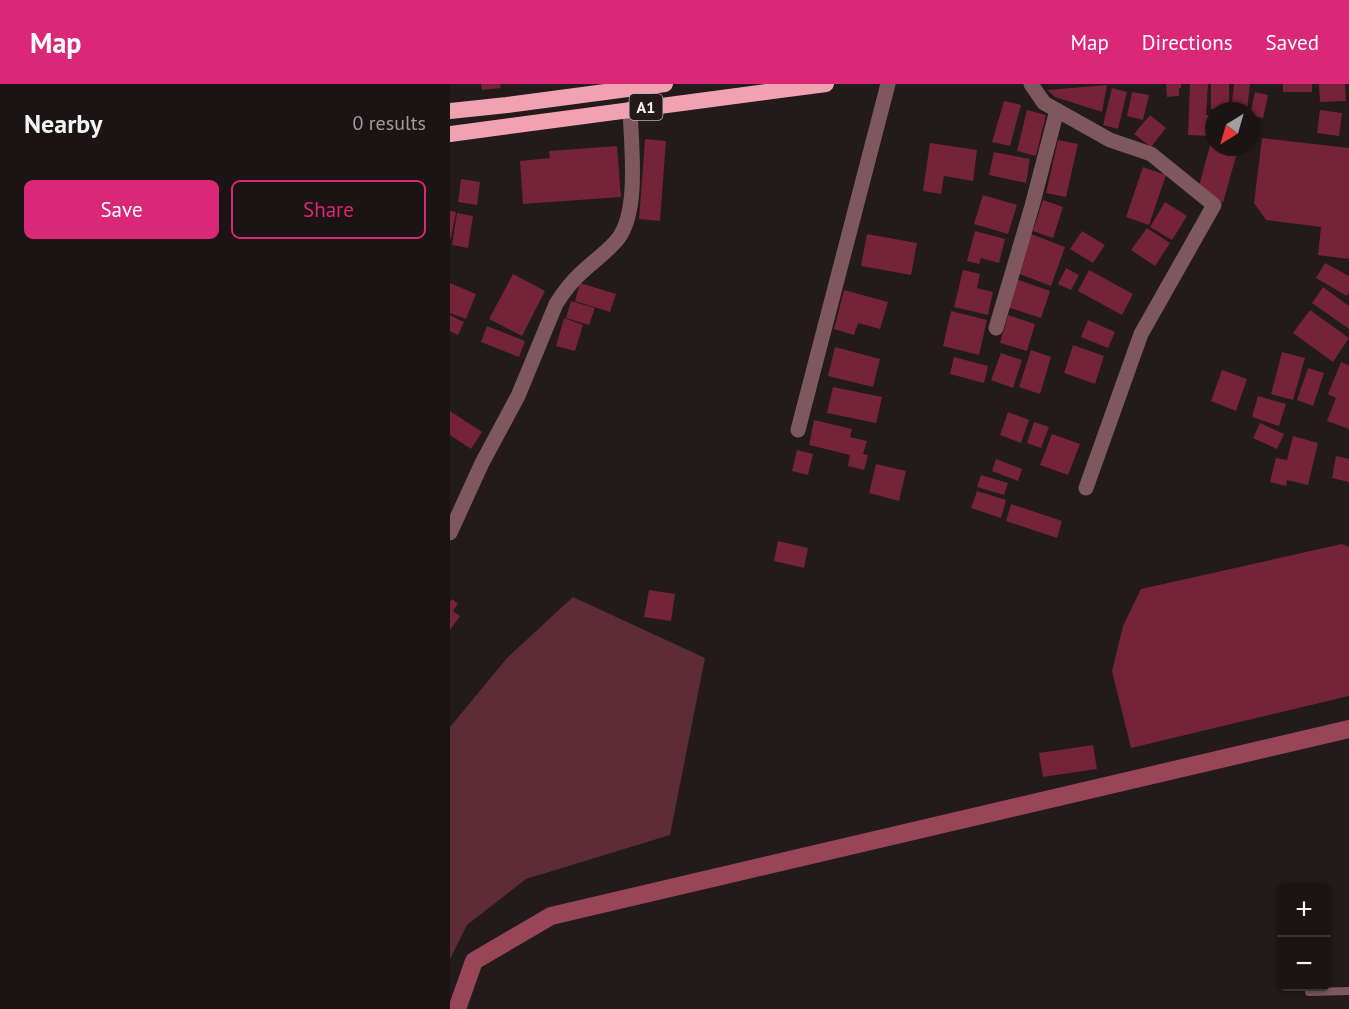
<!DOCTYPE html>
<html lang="en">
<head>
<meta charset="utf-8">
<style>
	:root { --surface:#1a1414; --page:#231d1d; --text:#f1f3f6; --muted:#9f9ea0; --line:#383334; --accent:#db2777 }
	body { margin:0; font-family:"PT Sans",sans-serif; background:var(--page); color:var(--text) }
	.controls { position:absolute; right:18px; bottom:18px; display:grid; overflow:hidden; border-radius:9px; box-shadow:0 2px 4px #0004 }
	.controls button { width:54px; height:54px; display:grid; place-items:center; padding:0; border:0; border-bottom:2px solid var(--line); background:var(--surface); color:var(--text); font:30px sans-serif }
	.compass { position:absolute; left:755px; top:18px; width:54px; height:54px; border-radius:50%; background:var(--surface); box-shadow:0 2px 4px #0004; rotate:217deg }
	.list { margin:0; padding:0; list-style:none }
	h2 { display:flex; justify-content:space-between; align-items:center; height:78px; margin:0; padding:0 24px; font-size:26px }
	h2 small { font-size:20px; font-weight:400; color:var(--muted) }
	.actions { display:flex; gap:12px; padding:18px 24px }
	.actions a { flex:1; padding:14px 0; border:2px solid var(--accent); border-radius:9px; text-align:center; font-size:21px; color:var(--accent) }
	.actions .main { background:var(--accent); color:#fff }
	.map { position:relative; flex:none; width:899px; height:925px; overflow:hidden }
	header { display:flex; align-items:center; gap:36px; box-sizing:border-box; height:84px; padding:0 30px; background:var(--accent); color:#fff }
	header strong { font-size:28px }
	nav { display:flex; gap:33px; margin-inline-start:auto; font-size:21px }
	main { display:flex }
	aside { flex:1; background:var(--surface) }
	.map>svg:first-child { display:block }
	.green { fill:#5d2c36 }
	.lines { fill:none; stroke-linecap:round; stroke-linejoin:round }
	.canal { stroke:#994558; stroke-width:18 }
	.building { fill:#742339 }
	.service { stroke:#7e585e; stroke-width:8 }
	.minor { stroke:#7e585e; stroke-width:15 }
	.trunk { stroke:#f0a2b0; stroke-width:16 }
	.labels { text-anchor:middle; stroke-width:4.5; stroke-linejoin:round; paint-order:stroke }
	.shield { fill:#221a1b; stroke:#b8b1b2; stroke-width:1.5 }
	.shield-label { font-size:16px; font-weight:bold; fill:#f8f2f2 }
</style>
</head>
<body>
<header>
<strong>Map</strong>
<nav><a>Map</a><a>Directions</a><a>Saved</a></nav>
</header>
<main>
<aside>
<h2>Nearby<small>0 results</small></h2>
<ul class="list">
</ul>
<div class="actions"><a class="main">Save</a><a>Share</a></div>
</aside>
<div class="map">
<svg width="899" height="925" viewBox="0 0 899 925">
	<rect width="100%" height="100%" fill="#221a1b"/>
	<!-- green -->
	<path class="green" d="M123,513L255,574L220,751L76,795L17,841L0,875V643L57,574Z"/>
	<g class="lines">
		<!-- canal -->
		<path class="canal" d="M7,925L24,877L101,832L899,645"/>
	</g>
	<!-- building -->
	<path class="building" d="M31,0H50L51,4L32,6Z
		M716,0H731V4H729V12L717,13Z
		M740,0H758L756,31H762L761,52L738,51Z
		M761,0H779V25H761Z
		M784,0H800L797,27H781Z
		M833,0H862V8H833Z
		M869,0H895L896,17L870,18Z
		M657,1L652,28L605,13L597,6Z
		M662,4L677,8L668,45L653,41Z
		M682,8L699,11L693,36L677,32Z
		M805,8L818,11L813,34L800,31Z
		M554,17L571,21L560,62L542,58Z
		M577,26L596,31L586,72L567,67Z
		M870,26L892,29L889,52L867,49Z
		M700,31L716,44L701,63L684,50Z
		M812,54L899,64V175L868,171L871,143L816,136L804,119Z
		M195,55L216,57L210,137L189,135Z
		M608,56L628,60L616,113L596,109Z
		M761,58H764V63H780L788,65L773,119L749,102Z
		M480,59L527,66L523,97L494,92L491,110L473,107Z
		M167,62L171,113L73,120L70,77L100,74L99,67Z
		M544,68L580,75L576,99L539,91Z
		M693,83L716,91L699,141L676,133Z
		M11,95L30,98L27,121L8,118Z
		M533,111L567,121L558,150L524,140Z
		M593,116L613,123L603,154L583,147Z
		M715,118L737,132L722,156L700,143Z
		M0,127L6,128L1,154H0Z
		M7,129L23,132L18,164L2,161Z
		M697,144L720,159L705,182L681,166Z
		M525,147L555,155L549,179L531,174L529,180L517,177Z
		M632,147L655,161L643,179L620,165Z
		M417,150L467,159L461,191L411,182Z
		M581,150L615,163L601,202L567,189Z
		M875,179L899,192V208L897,212L866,194Z
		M616,184L629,191L621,206L608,200Z
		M513,186L530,190L527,204L543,208L538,231L504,223Z
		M639,186L683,210L672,231L628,207Z
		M63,190L95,207L72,252L39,235Z
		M566,195L600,207L591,234L557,223Z
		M0,199L26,210L16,235L0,229Z
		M130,199L166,210L160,228L125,217Z
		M873,203L899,222V245L862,219Z
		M394,206L438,218L430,245L408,239L404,251L384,245Z
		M121,217L145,224L139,241L116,234Z
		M860,226L899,254L883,278L843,249Z
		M501,227L537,236L529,271L493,262Z
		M0,231L14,238L8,251L0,247Z
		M558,231L585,240L577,267L550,259Z
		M114,234L133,241L125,267L106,262Z
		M638,236L665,248L658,264L631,253Z
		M37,242L75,257L69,273L31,258Z
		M623,261L654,272L645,300L614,289Z
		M385,263L430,275L423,303L378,292Z
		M581,266L601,273L590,310L569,303Z
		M832,268L855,274L843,316L821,310Z
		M551,269L572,276L563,304L541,296Z
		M504,273L538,282L534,299L500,290Z
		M891,278L899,281V345L877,337L886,314L878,310Z
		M858,284L874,289L863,322L847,316Z
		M772,286L797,295L786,327L761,317Z
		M383,303L432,313L426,339L377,329Z
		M808,312L836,320L829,342L802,333Z
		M0,327L32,348L21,365L0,351Z
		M558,328L579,336L571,359L550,351Z
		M364,336L402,345L400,353L417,357L413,370L418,371L414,386L398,382L400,371L359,361Z
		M584,338L599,343L591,364L577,359Z
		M810,339L834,350L827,365L803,354Z
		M602,350L630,360L618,391L590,381Z
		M843,352L868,359L858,401L837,396L836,402L820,398L826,374L837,376Z
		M347,366L363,370L358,391L342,387Z
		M886,372L899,375V398L882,394Z
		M546,375L572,385L568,397L542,387Z
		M426,380L456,387L449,417L419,409Z
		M531,391L558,399L554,411L527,403Z
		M527,407L556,416L551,434L521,424Z
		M561,420L612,437L607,454L556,437Z
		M328,457L358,464L354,484L324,477Z
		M892,460L899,463V612L681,664L662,587L673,542L691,505Z
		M199,506L225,510L221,537L194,533Z
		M2,515L8,520L3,527L10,532L0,546V518Z
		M643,661L647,685L593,693L589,669Z"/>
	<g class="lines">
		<!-- service -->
		<path class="service" d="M859,908L899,907"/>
		<!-- minor -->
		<path class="minor" d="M581,0L594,19L660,56L701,70L764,121L691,250L636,404
			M546,244L582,122L607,26
			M348,346L438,0
			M0,449L32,379L68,312L106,220C113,209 120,199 129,191C141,179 156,169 167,156C190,129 181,60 180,25"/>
		<!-- trunk -->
		<path class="trunk" d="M0,27L57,21L215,0
			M0,50L376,0"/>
	</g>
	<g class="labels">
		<!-- shield labels -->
		<rect class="shield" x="179.5" y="10" width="33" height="26" rx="4.5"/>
		<g class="shield-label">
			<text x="196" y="29">A1</text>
		</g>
	</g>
</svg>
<div class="controls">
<button>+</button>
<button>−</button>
</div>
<svg class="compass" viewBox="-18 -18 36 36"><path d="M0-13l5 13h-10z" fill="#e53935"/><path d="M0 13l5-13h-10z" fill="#9f9ea0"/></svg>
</div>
</main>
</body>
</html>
